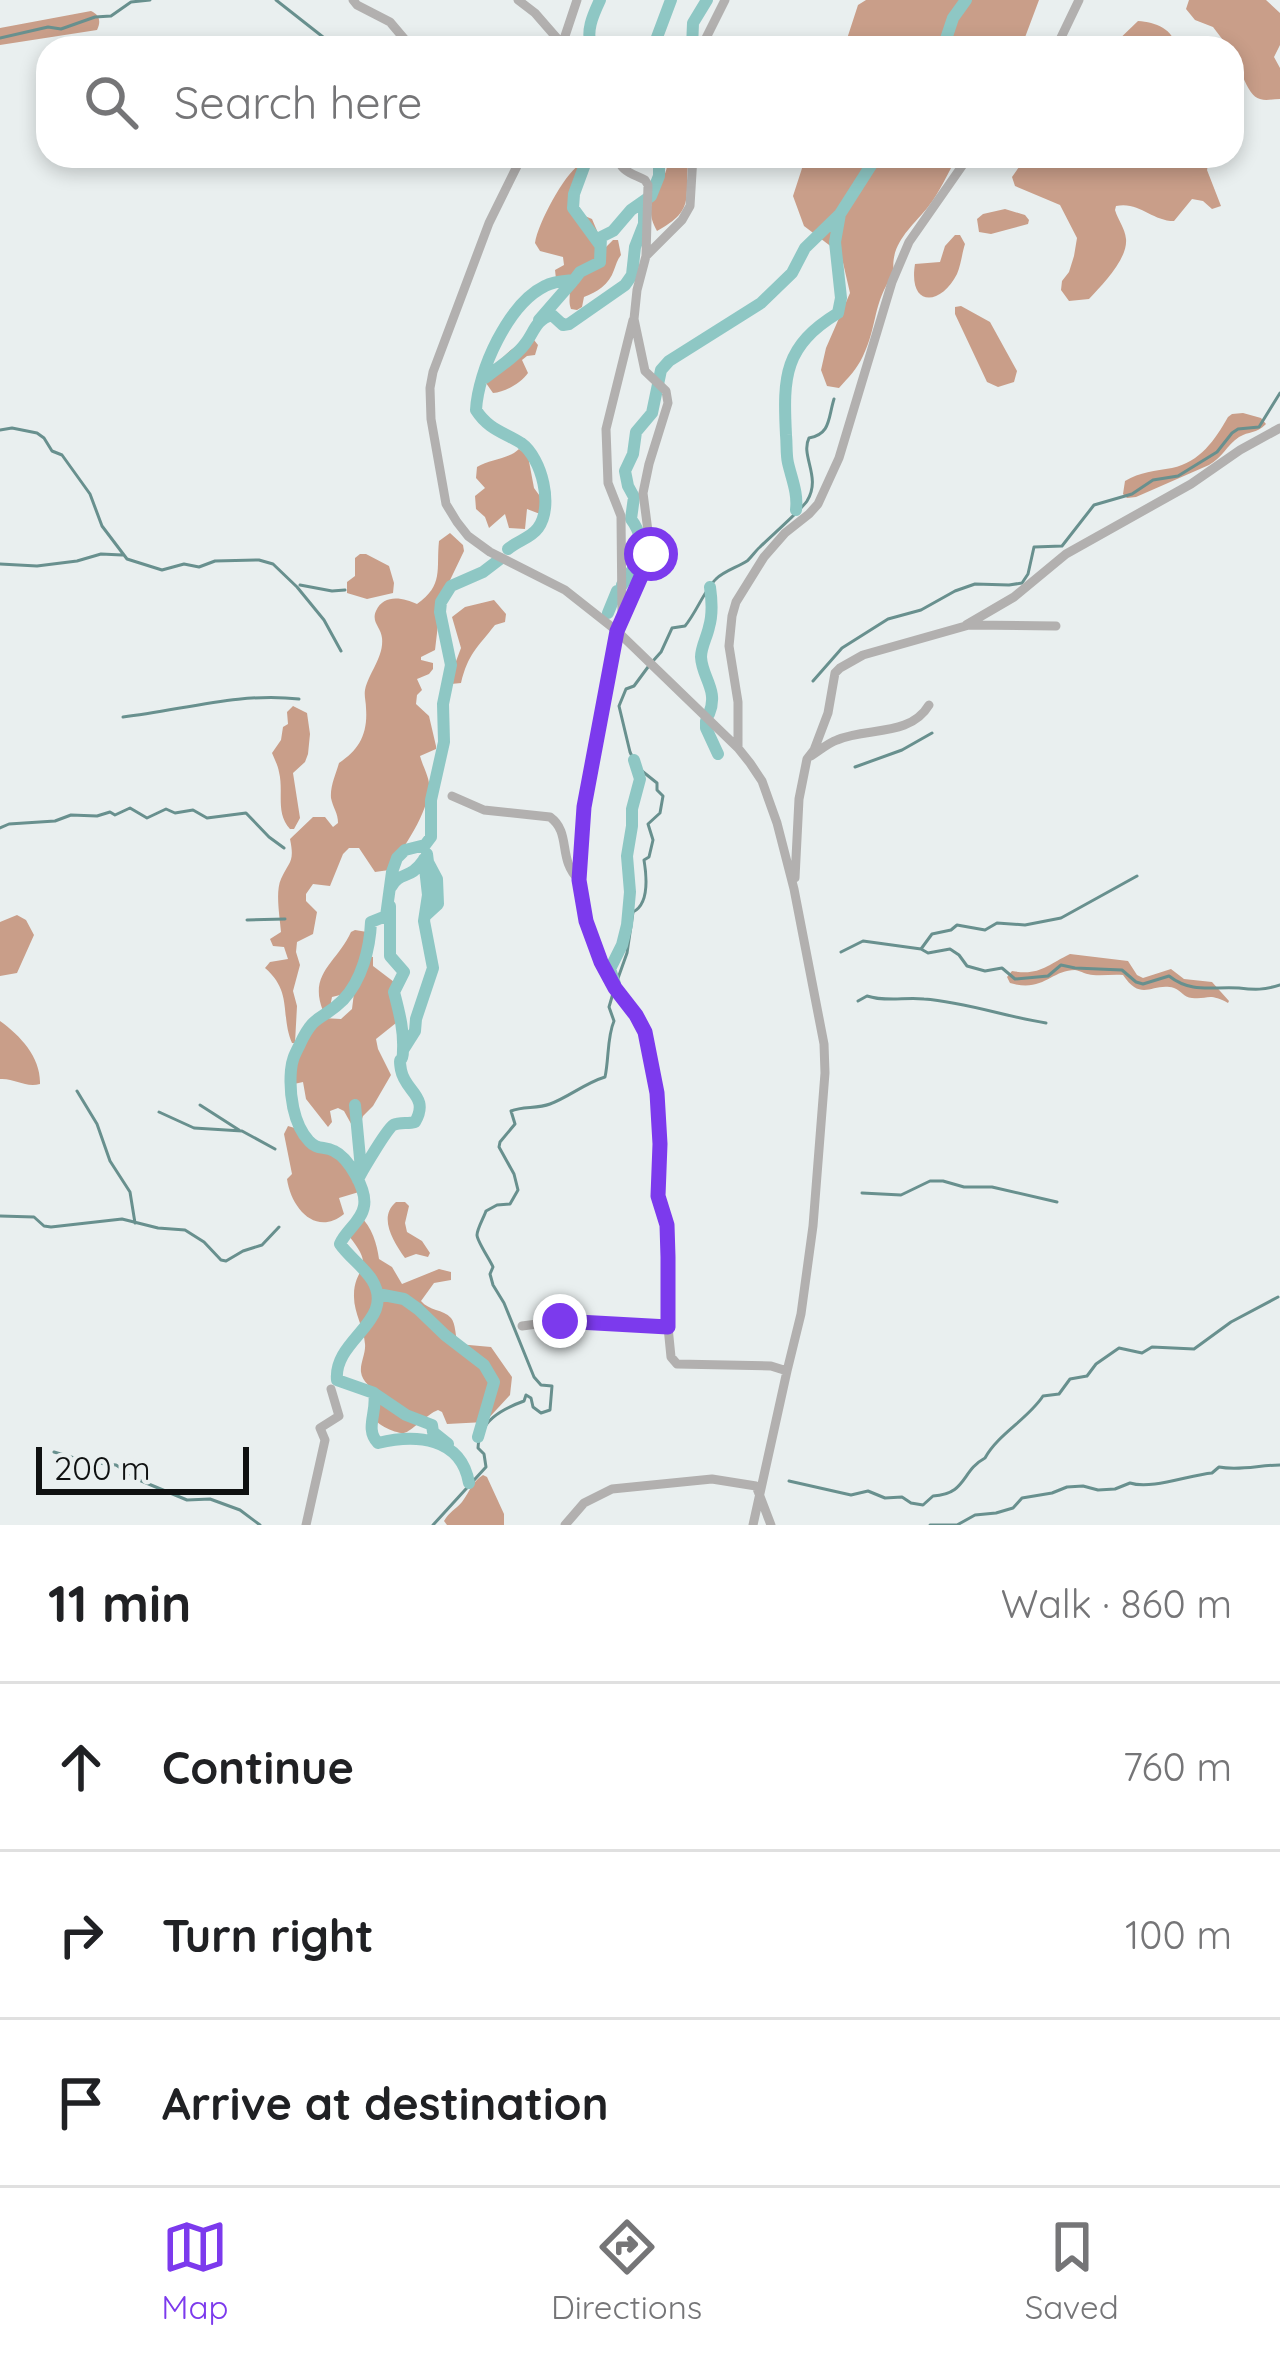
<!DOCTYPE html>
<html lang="en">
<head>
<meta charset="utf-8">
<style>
	:root { --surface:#fff; --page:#f2f2f2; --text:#202124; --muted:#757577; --line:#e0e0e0; --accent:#7c3aed }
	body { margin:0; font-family:Quicksand,sans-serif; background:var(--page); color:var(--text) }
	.scale { position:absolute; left:36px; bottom:30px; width:213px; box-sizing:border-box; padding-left:12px; border:6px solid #0f1111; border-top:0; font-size:33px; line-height:42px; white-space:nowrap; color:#0f1111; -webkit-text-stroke:9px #e9efef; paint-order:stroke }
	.stop { position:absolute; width:36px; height:36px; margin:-27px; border:9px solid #7c3aed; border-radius:50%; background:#fff }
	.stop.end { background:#7c3aed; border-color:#fff; box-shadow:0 3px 12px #0008 }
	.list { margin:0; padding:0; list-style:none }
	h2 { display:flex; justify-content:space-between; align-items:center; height:156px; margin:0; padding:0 48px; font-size:51px }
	h2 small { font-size:39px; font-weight:400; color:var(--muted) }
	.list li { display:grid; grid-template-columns:78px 1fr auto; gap:36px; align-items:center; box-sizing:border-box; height:168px; padding:0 48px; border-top:3px solid var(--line) }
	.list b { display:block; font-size:45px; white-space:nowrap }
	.list em { font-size:39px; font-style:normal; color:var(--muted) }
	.icon { flex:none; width:66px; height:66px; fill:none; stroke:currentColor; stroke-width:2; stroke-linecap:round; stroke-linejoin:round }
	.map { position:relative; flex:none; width:1280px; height:1525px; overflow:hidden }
	.search { position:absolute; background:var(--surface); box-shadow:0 6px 18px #0003; left:36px; right:36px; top:36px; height:132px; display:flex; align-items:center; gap:30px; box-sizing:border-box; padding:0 42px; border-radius:36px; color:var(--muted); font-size:45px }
	.sheet { height:660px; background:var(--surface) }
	nav { display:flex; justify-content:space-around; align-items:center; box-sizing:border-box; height:168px; border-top:3px solid var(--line); background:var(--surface); font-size:33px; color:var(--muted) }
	nav a { display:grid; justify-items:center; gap:6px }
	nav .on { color:var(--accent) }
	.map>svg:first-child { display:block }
	.forest { fill:#c99e89 }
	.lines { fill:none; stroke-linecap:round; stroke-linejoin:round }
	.stream { stroke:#68908e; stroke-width:3 }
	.river { stroke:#8ec7c4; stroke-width:12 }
	.minor { stroke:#b2b0af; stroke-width:9 }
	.route { stroke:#7c3aed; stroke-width:15 }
</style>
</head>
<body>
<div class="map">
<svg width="1280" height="1525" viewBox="0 0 1280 1525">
	<rect width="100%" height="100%" fill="#e9efef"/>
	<!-- forest -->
	<path class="forest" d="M866,0H1039L1021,48H844L858,5Z
		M1189,0H1266L1280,13V45L1274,57L1280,68V99C1273,99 1266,101 1260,99C1246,96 1238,60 1232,48H1229L1213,27L1195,20L1186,9Z
		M91,11C100,15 101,22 97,30L0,45V28Z
		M1138,21C1156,22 1173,29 1177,48H1110Z
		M668,156H689C683,196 698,209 657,231C638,198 669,187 668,156Z
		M806,156H958C948,172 940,192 928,207C912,227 889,244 894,273C872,304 878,325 863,356C857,369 848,378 839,388L827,386L821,370L826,348L850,293L841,254L804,226L793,196Z
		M1035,156H1210L1207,170L1221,206L1212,209L1203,201L1192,199L1174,221C1152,221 1139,201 1116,206L1115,210C1118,220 1125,228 1126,239C1128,259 1102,285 1089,299L1069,301L1061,290L1062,281L1069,272L1074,256L1077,238L1060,205L1015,186L1012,177L1019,167Z
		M579,165L586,169L578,201L580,214L592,219L598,233L599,249L603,250L613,240H618L621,255C617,260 616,265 614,270C609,285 597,292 584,297L582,307L577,310L571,309C567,299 573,291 567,281L556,279L555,270L564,265L563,257L540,251L535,243C538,223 564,175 579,165Z
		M1005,209L1025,215L1029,220L1028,224L991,234L979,232L977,219L983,214Z
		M955,235H960L965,244C962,253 961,265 957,274C941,306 908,308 915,264L940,262L945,246Z
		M961,306L990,322L1017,371L1014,382L998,387L987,382L955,314V307Z
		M534,340L538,345L535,355L527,356L522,360L528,373C521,383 505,392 493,393L486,383C498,362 508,345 534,340Z
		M1243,413L1261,418L1266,424C1256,434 1249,431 1239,437C1227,445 1222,458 1209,465L1136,497L1127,498L1123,494L1125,481C1140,472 1155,471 1172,468C1200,462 1215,440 1228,417L1232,414Z
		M519,449L528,456L534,488L542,499L544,511L540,514L527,509L525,529L509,528L505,514L489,528L485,517L476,509L475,496L485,488L476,478L477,467C490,459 509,459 519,449Z
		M450,533L463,545L464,551L441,599L435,650L421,657V660L433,663V669L429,674L417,679L422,690L417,695L416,704L429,716L436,746V749L420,756C422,764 428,775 429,783C430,813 403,847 389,870L375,872L359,848H349L343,854L330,886L313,884L306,894V901L317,912L313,934L297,942L296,952L300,965L293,991L297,1006L295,1043H292C280,1015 293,992 265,968L270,962L288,959L284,947L273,946L270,939L281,932C280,918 275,892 281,879C289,861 295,863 290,839L313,817H325L333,827L338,823C338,813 333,808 331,798C330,786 336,774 339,763C359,750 368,734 366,708C366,702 364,696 365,690C369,672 384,657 382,638C381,627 371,622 376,611C384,593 404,598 417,604C444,585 436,570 439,541Z
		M360,554H366L389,566L394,583L393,593L367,599L347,593V582L355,576V558Z
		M494,600L506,614L505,622L495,625C477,648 468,654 461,683L451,684L452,672L461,648L452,617L465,607Z
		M293,706L307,713L310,734L308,754L305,762L293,773L300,818L294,829H290C275,813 284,792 279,772C278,766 275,760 272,753L281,740L283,727L288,724L287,712Z
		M17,915L26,920L34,935L17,973L0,976V922Z
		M355,930L367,932L369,935L362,963L344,994L332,997L330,1007L323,1011C308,973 337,963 351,932Z
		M1070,954L1128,961L1137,975L1143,978L1171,969L1184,979L1212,982L1229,1001L1228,1003C1208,992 1208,1000 1192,998C1183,997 1182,991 1174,988C1152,982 1142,1003 1123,975C1113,974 1103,976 1093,975C1087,975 1081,971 1075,970C1051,970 1043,993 1010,983L1007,977L1012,971C1040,976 1047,965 1070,954Z
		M369,956L373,957V966L394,982L398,998L395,1010L396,1023L376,1039L378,1049L391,1075L373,1106L363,1116L359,1128L354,1129L344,1111L338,1108L330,1111L332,1122L328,1127L306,1099L303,1082L294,1084C291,1057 302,1036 322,1018L341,1019L352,1009L355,985Z
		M0,1021C21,1036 41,1058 40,1084C25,1088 15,1078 0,1079Z
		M288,1126L298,1129L311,1149L337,1156L357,1183L359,1192L339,1198L344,1214C316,1237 291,1208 287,1179L292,1174L284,1134Z
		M396,1202H405L409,1206L405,1223L407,1232L422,1241L430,1253L428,1257L416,1254L405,1258C393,1241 378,1217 396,1202Z
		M360,1216C372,1227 377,1244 379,1259L392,1267L402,1284L439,1269L451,1272V1280L434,1283L421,1301C429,1311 443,1309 451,1318C456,1324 455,1336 458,1344L491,1347L512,1377L510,1395L485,1422L447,1424L442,1412L438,1410C427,1414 411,1432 404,1433C397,1434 372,1424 372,1413C372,1406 377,1400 379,1394C372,1388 362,1382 361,1372C360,1363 366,1353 365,1344C364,1328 354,1313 354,1297C353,1265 378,1272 349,1236L357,1217Z
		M483,1475L487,1477L504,1514V1525H447L444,1521C449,1512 456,1509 462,1502C470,1491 472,1482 483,1475Z"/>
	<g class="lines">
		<!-- stream -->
		<path class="stream" d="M276,0L337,48
			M0,38L48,27L61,29L95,17L111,16L131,2L150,0
			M0,430L12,428L37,433L44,438L52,451L62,455L90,494L102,526L127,559L162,570L184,564L199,567L215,561L259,560L273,564L297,587L324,620L341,651
			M0,564L37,566L77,561L101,554L122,555
			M300,585L332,591L345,590
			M653,661L661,652L672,628L685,626C696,613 705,589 716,579C724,571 738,567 747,561C749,560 758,548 760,547C770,537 801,510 807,501C822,477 800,456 809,438C831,434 828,418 834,399
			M813,681L842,648L888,619L921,610L955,591L975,584L1009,585L1022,583L1028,574L1034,547L1062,546L1094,505L1132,494L1153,480L1178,476L1217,452L1232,433L1238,429L1259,427L1280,393
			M123,717C183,710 239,692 299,699
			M855,767L902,750L932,733
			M0,828L9,824L55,821L71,815L97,816L110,812L115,815L130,808L147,818L166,809L175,813L193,810L207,818L246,813L269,837L284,848
			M247,920L285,919
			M921,949L928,953L950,949L959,955L967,966L985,971L1002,968L1015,979L1048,976L1061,965L1075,968L1122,970L1136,982L1143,984L1169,976C1192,994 1213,986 1239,988C1255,990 1264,990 1280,985
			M841,952L863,941L921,949L932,934L951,930L957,925L985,930L997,923L1025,925L1061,918L1137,876
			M617,981L627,953L633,912C649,904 647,878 644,860L649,857L653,840L648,824L660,813L663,796L657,790V783L637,767L630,752L619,706L626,689L634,686L648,667
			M858,1001L867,996C886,1002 905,997 924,999C966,1002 1006,1017 1046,1023
			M77,1091L97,1124L110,1161L130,1192L135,1223
			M200,1105L239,1130
			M159,1112L194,1128L242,1131L275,1149
			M862,1193L901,1195L930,1181H943L964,1187H992L1057,1202
			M0,1216L34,1217L44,1226L51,1227L122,1219L158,1228L185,1230L204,1242L221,1260L226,1261L243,1251L262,1245L279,1227
			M54,1452L88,1462L116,1465L139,1480L187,1500L210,1499L240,1510L260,1525
			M789,1481L851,1495L868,1491L885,1498L902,1497L911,1503L923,1505L933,1496C967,1494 961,1471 985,1458C998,1434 1028,1419 1043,1396L1059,1394L1070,1379L1087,1376L1096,1364L1119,1348L1142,1353L1152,1347L1194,1349L1231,1322L1278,1297
			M433,1525L486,1467L484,1454L478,1448C479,1421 502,1409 524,1401L526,1395L531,1398L533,1407L541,1413L550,1410L552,1386L541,1385L534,1377L504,1303L493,1285L490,1274L493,1267C490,1260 477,1241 477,1235C477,1229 484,1217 486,1211L497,1205L510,1204L518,1190L514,1174L499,1147L500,1142L515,1124L511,1111C523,1106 537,1109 550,1104C569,1097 585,1083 605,1077C609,1059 607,1037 614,1021L609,1007L614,990
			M930,1525H957L975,1515L996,1513L1013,1508L1022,1498L1052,1493L1067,1487L1083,1486L1098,1490L1115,1489L1130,1483C1151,1490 1189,1475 1212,1473L1219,1467C1240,1471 1259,1465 1280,1465"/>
		<!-- river -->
		<path class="river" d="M592,48C585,32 593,15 600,0
			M653,48L671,0
			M692,48L693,23L707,0
			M943,48L953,18L966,0
			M588,156L574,194L573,208L600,245
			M539,320L573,281
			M485,378C498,367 515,358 525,344C535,331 535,320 552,315L563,325L569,324L625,285L632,275L635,247L644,224V214
			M796,510C798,493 792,480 788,463C786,454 787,445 786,435C783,376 784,346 838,313L841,298L835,242L840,214L877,156
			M508,549C517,541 531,538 538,528C554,507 542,458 521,443C503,432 488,429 476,410C478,371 508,304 545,286C554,281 564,281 574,280L580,272L600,262L601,237L613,231L631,210L651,196L659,176V156
			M622,585L633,569L639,566C640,545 644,537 631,519L634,497L628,486L625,471L633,454L636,432L652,413L661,370L669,361L761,303L792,273L805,248L840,214
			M608,613L617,591
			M709,714C719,690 702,678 701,657C701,647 707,637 709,627C713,614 712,601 710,587
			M706,721V728L718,754
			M391,887C400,871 410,880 423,861
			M426,915L438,904L437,879L428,862L427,854
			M615,984L610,969L622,945L627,925L630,892L627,856L632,826V809L640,779L634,760
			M403,1050L415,1031L416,1019L433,968L424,921L428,895L424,859
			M355,1105L361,1169
			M358,1180C360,1174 389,1126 393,1125C400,1122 408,1124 415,1122C430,1096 405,1092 401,1070C398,1052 403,1067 403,1050C404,1029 399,1012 394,992L404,972L390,956V906
			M378,1294L404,1299L418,1309L445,1335L484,1365L494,1382L478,1437
			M375,1394L406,1415L432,1425L433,1432L448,1444
			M469,1483C461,1437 416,1434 378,1443C364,1429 378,1411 374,1393L337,1380C333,1339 397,1321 372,1280C363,1266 349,1257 340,1244C345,1231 362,1221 364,1206C367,1190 349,1158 334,1151C324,1146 317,1150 309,1141C293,1124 289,1093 291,1070C292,1059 295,1054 300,1044C315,1012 321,1022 343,1000C362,980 370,948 371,922L386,916L392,872L397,858L405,850L425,845L431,837V800L444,742L443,704L451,665L440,612L441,602L451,586L483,572L500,559"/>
		<!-- minor -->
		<path class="minor" d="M353,0L357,5L390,22L412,48
			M518,0L535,13L562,44
			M561,48L577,0
			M701,48L725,0
			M1056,48L1079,0
			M449,156L467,162H478L483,156
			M522,156L489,223L433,372L430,388L431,419L446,504L457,522L468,536L490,552L565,590L617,631L583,807L579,880L586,921L601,961L615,988L636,1015L645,1032L657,1093L660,1144L659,1196L667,1225L669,1257L668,1327L671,1357L677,1364L771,1366L787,1371L753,1525
			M617,156C621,172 631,173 645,180L648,185L646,256L637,290L634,319L645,371L666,391L668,403L649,464L643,493L651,554L617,631L738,748L750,763L762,781L777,823L794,889L824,1044L825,1073L813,1226L801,1314L787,1371
			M646,256L682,220L690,206L693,156
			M622,615L621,516L608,483L606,429L633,320
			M966,625L1014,597L1066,554L1191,484L1240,450L1280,428
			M738,748V702L729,646L732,616L736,602L764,557L785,533L809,514L818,504L839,458L892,282L909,242L969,156
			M811,756C819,751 828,743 837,740C867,727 910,737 929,705
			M452,796L484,810L550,817C572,833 557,859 579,880
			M795,878L799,799L807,759L814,750L828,713L835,673L840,668L863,655L969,625L1056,626
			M522,1326L560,1321L668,1327
			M306,1525L325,1440L320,1428L339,1416L331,1389
			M565,1525L584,1503L612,1489L712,1479L756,1486L771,1525"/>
	</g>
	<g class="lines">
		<!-- route -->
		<path class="route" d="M560,1321L668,1327V1257L667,1225L658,1196L660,1144L657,1093L645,1032L636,1015L615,988L601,962L586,921L579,880L584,807L617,631L651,554"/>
	</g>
</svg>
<div class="scale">200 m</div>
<div class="stop" style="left:651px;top:554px"></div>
<div class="stop end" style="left:560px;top:1321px"></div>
<div class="search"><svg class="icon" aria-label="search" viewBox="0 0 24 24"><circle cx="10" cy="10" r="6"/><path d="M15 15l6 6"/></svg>Search here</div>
</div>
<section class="sheet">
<h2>11 min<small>Walk · 860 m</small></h2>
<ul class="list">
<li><svg class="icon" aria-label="ahead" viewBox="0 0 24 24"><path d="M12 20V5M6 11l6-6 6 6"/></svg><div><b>Continue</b></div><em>760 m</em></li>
<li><svg class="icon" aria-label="right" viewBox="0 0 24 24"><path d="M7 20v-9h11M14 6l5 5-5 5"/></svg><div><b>Turn right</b></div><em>100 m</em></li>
<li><svg class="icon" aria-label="arrive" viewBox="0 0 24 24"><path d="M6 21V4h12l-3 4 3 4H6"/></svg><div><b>Arrive at destination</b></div></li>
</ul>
</section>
<nav>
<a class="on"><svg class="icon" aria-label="map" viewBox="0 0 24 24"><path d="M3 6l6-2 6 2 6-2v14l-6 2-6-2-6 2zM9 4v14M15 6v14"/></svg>Map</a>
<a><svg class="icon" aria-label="directions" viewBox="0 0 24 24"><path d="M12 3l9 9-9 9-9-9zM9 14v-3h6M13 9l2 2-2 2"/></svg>Directions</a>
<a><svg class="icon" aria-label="saved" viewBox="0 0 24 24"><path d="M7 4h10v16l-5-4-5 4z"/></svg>Saved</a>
</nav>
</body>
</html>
